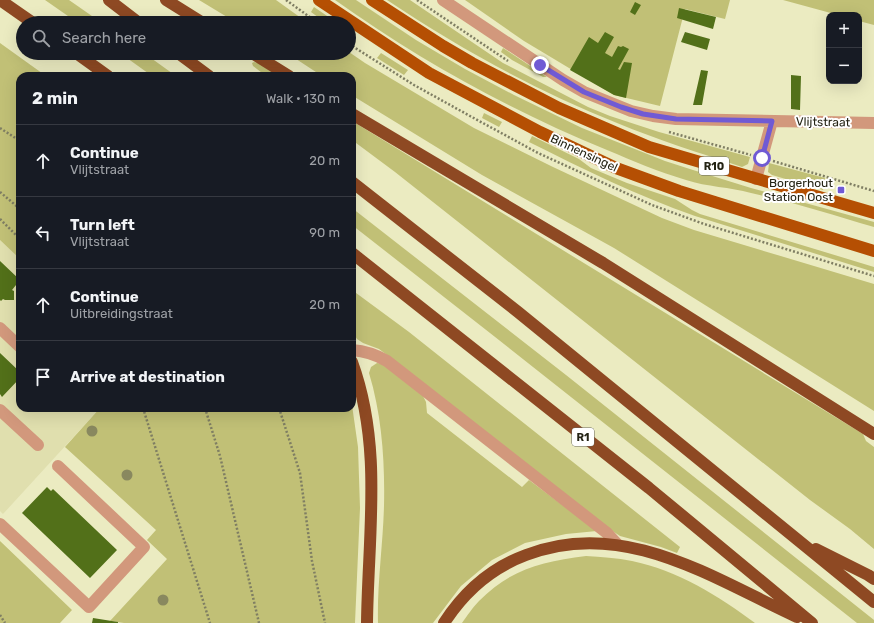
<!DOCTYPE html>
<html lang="en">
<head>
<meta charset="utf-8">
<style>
	:root { --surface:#171b24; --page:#242831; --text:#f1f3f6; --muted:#9ea1a6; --line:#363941 }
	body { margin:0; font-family:Rubik,sans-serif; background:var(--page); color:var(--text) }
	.controls { position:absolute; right:12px; top:12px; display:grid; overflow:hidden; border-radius:8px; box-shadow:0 4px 16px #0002 }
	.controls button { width:36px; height:36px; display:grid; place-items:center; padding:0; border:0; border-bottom:1px solid var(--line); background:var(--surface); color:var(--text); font:20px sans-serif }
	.stop { position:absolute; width:12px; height:12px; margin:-9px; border:3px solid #705ad4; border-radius:50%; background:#fff }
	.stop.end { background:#705ad4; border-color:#fff; box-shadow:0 1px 4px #0008 }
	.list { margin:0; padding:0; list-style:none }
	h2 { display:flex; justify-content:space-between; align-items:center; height:52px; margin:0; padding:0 16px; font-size:17px }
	h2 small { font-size:13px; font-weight:400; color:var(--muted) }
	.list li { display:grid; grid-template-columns:26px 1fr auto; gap:12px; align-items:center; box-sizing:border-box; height:72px; padding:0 16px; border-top:1px solid var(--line) }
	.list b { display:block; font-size:15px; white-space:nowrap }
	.list p { margin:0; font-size:13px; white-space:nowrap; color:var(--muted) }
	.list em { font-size:13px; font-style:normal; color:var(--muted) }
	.icon { flex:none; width:22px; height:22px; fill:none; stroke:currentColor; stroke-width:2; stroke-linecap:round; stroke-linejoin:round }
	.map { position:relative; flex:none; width:874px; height:623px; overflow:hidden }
	.search { position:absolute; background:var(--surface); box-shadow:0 4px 16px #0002; left:16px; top:16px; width:340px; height:44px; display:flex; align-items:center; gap:10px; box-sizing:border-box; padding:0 14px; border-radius:22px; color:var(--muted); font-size:15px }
	.panel { position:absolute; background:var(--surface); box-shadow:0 4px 16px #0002; left:16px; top:72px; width:340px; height:340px; border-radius:12px }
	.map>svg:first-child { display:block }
	.built { fill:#e0dfae }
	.green { fill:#c1c076 }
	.building { fill:#527019 }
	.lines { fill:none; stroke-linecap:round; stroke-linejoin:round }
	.path { stroke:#7f7e63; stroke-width:2.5; stroke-dasharray:2 2; stroke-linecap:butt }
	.minor { stroke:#d2987c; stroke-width:12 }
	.major { stroke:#b54f03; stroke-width:12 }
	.highway { stroke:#8e4923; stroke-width:12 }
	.tree { fill:#89885f }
	.route { stroke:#705ad4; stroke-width:5 }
	.poi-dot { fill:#705ad4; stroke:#fff; stroke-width:1.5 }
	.labels { text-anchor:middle; stroke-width:4; stroke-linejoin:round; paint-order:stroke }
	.shield { fill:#fff; stroke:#66655a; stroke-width:1 }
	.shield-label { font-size:11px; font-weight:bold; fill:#242314 }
	.street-label { font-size:12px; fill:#242314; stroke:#fff }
	.poi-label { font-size:12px; fill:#242314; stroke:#fff; text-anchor:end }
</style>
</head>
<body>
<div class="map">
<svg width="874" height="623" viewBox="0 0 874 623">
	<rect width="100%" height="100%" fill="#ebebc1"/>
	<!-- built -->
	<path class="built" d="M0,240L20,259V408H100L3,514L0,511Z"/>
	<!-- green -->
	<path class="green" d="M45,0H69L102,23H78Z
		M199,0H276L308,23H237Z
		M335,0H356L416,40L465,69L514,95L582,128L665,161L693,170L751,188L874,222V227C833,215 793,202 751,193C730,187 707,187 686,180C659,172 633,161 607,150C511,111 419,60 335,0Z
		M387,0H410L503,63L588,107L610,116L659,132L750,157L748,164L742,167C700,153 658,140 617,123C536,91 459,48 387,0Z
		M465,0H730L725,19L685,9L660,106L614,95L524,41Z
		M783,0H874V25L859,21V15H838Z
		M314,7L333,20L331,23H326L311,12Z
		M0,43L46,76H20V259L0,240Z
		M503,48L547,77H543L512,60L501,52Z
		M349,52L365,63L474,128L553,167L662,218L694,230L874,284V411L614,248L482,175L353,96H352V76H322L287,53H349Z
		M120,53H144L176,76H152Z
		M381,53L408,70L404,75L377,58Z
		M254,62L258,63L279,76H266L253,66L252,63Z
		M484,113L502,122L499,127L482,118Z
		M352,121L863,434L866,441L874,447V549L850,529L810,500L395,172L352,140Z
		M532,136L579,159L591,168L627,183L675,199L692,210L700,214L874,267V272L695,216C638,196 583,169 529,142Z
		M769,163L825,178L823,190L772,175L768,172Z
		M352,208L566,375L874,620V623H857L490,333L352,225Z
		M352,290L409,332L680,547L677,553L661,547L620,536L611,530L387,355L379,349L363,343L357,339L352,331Z
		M377,363L384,364L422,394L426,402L427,413L522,487L529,480L597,531L566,534L525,543L492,560L461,586L433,623H378C377,584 383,545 384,506C385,462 382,416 369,373L371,367Z
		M352,405L358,447L360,508L355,623H124L110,621L167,559L147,540L156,530L65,447L100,408H352Z
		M0,541L72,610L60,623H0Z
		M586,556C601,557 617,558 632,561C677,570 719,596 755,623H462C467,616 473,607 479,601C512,568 542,562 586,556Z"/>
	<!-- building -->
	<path class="building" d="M635,2L641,5L635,15L630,12Z
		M679,8L716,17L713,29L677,18Z
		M605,32L614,37L605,53L612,57L618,46L621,47L623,46L629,49L618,69L620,70L624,62L632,63L626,98L614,95L570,70L589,37L598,43Z
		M685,32L710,39L707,50L681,42Z
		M701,70L708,71L702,105H693Z
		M791,75L801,76L800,110L791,109Z
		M0,261L20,280L12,290L14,291V300H5L3,299L1,301L0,300Z
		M0,353L20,372V378L2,397L0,394Z
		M47,487L51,491L53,489L117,550L90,578L22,513Z
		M93,618L118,622V623H92Z"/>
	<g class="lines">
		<!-- path -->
		<path class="path" d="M286,0L318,23
			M417,0L508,61
			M349,44L414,85L470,116L538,153L652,205L704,224L874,276
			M0,128L20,141
			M669,132L751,155
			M773,161L874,191
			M0,192L20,209
			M0,219L20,239
			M143,408L210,623
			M205,408L220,456L259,623
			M279,408L300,473L312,561L325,623
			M0,615L5,623"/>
		<!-- minor -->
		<path class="minor" d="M443,0L563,80L584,92L631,111L653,116L676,119L874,123
			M756,179L772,121
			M0,328L20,347
			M352,350C365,351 375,354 387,361L607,533L618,545
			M0,410L38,445
			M0,524L89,607L144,547L58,466"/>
		<!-- major -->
		<path class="major" d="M319,0L429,73L540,132L616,168L679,191L874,251
			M372,0L443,46L472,63L559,108L649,147L874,213"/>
		<!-- highway -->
		<path class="highway" d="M0,0L33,23
			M109,0L139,23
			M166,0L203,23
			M76,53L108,76
			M178,53L209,76
			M252,53L289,76
			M352,114L603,263L874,434
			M352,182L518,312L874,602
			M352,253L649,488L812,623
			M352,362C383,447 368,535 367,623
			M816,549L868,575L874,579
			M444,623C464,592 491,568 526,555C623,517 712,578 797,617"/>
	</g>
	<!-- trees -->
	<g class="tree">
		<circle cx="92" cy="431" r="5.5"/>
		<circle cx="127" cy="475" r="5.5"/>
		<circle cx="163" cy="600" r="5.5"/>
	</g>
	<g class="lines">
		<!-- route -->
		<path class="route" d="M540,65L584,92L621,107L643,114L676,119L772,121L762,158"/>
	</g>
	<!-- markers -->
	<rect class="poi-dot" x="837" y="186" width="8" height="8" rx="2"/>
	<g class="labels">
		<!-- shield labels -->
		<g class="shield">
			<rect x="699" y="157" width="30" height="18" rx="3"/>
			<rect x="572" y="428" width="22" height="18" rx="3"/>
		</g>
		<g class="shield-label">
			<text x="714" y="170">R10</text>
			<text x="583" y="441">R1</text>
		</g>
		<!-- street labels -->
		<g class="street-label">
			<text transform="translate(823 122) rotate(1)" y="4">Vlijtstraat</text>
			<text transform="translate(584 153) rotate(25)" y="4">Binnensingel</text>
		</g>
		<!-- poi labels -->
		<g class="poi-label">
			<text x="833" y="187">Borgerhout<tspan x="833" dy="14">Station Oost</tspan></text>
		</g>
	</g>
</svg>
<div class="controls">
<button>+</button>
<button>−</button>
</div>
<div class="stop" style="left:762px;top:158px"></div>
<div class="stop end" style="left:540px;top:65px"></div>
<div class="search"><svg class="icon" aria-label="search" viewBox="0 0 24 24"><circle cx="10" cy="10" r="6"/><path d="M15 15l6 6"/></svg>Search here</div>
<section class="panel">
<h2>2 min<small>Walk · 130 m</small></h2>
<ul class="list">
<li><svg class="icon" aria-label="ahead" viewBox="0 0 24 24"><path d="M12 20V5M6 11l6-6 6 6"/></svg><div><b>Continue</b><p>Vlijtstraat</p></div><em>20 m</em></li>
<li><svg class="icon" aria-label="left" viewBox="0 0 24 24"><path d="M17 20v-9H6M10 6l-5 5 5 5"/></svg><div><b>Turn left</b><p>Vlijtstraat</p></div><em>90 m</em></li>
<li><svg class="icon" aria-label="ahead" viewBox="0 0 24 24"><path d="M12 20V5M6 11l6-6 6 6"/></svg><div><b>Continue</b><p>Uitbreidingstraat</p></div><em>20 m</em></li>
<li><svg class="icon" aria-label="arrive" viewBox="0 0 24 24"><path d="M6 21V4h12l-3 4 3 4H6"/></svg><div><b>Arrive at destination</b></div></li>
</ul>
</section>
</div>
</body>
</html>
